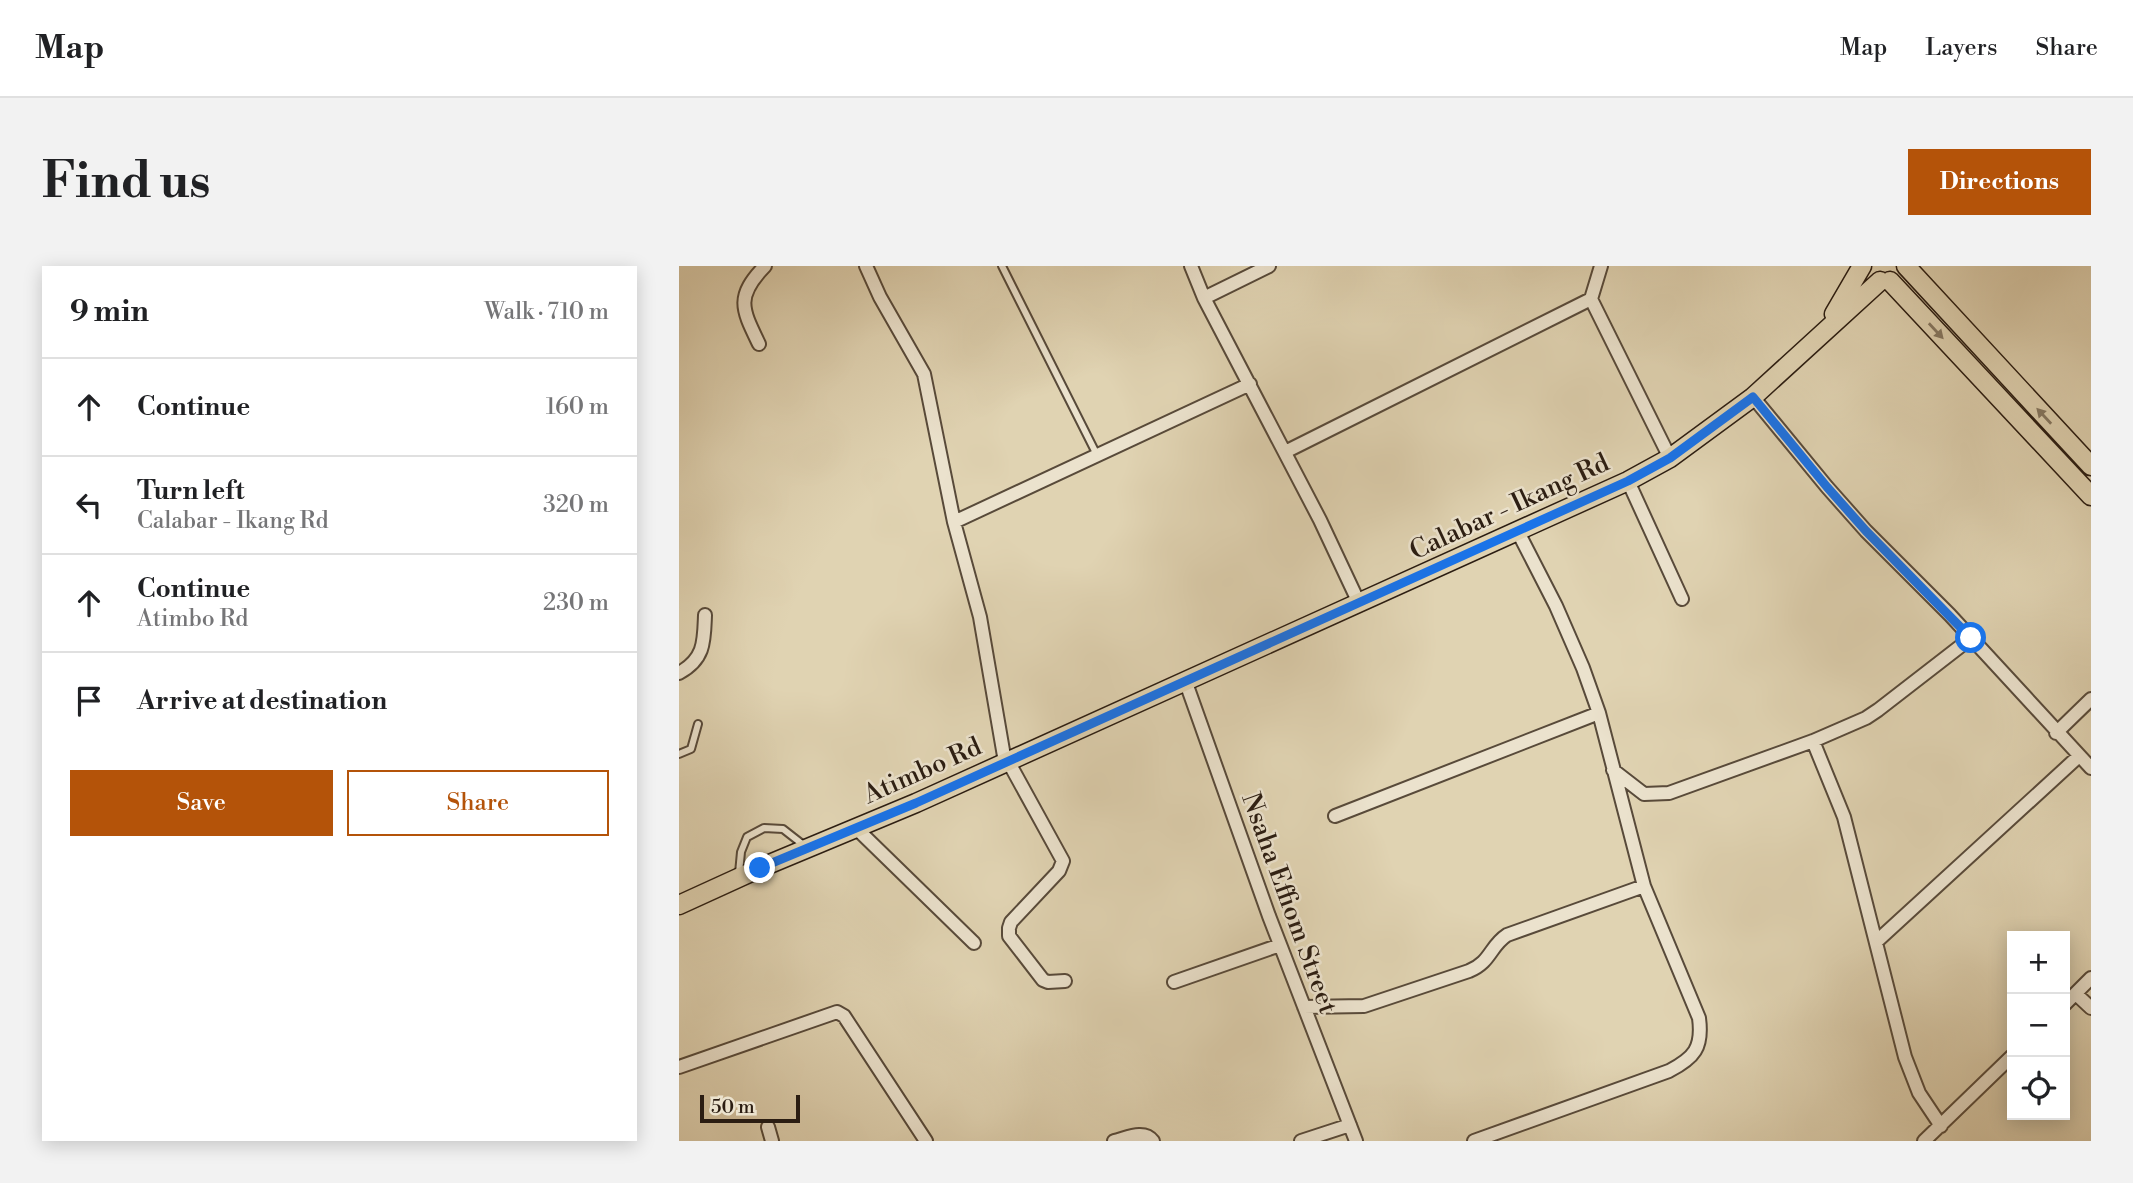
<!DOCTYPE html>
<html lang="en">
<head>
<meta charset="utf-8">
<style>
	:root { --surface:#fff; --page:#f2f2f2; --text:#202124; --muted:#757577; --line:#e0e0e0; --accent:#b45309 }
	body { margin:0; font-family:"Libre Bodoni",serif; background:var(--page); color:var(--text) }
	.controls { position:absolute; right:21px; bottom:21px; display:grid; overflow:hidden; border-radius:0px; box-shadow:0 4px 18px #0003 }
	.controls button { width:63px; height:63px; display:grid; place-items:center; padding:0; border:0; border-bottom:2px solid var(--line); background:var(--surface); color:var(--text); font:35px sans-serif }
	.scale { position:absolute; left:21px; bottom:18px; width:100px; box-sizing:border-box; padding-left:7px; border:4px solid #2b1d12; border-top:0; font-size:19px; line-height:24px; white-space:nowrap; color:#2b1d12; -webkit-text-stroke:5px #ebe2cd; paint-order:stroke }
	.stop { position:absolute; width:21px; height:21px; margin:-16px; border:5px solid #1a73e8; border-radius:50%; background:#fff }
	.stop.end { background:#1a73e8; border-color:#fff; box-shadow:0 2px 7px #0008 }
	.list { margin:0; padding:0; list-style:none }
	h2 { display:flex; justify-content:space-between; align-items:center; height:91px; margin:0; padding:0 28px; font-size:30px }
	h2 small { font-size:23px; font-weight:400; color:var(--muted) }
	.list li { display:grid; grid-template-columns:46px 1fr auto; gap:21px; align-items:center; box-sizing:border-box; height:98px; padding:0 28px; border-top:2px solid var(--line) }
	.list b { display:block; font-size:26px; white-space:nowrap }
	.list p { margin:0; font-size:23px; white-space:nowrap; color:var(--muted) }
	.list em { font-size:23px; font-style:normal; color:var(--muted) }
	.actions { display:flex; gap:14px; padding:21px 28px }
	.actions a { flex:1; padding:16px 0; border:2px solid var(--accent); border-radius:0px; text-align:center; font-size:24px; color:var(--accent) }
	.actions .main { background:var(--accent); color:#fff }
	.icon { flex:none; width:38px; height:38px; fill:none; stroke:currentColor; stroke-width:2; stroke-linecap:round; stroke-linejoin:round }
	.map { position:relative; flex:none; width:1412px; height:875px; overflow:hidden; border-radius:0px }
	header { display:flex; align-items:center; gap:42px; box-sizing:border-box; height:98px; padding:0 35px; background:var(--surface); border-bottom:2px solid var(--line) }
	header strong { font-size:33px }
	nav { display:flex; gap:38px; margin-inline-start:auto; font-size:24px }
	.intro { display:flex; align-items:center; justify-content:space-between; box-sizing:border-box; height:168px; padding:0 42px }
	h1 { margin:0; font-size:49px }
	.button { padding:18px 32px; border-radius:0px; background:var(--accent); color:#fff; font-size:24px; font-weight:700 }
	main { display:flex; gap:42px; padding:0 42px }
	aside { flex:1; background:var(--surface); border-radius:0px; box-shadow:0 4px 18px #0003 }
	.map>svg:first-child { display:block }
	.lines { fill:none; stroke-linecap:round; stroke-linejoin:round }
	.service-casing { stroke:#584a3a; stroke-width:10 }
	.minor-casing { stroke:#584a3a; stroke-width:16 }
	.primary-casing { stroke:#2b1d12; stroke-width:21 }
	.service { stroke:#ebe2cd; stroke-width:6 }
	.minor { stroke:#ebe2cd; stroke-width:12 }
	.primary { stroke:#e0d3b2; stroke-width:18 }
	.oneway { fill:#867862 }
	.route { stroke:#1a73e8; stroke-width:9 }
	.labels { text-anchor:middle; stroke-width:5; stroke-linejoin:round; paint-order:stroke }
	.street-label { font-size:26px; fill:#2b1d12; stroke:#ebe2cd }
</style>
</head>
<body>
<header>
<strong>Map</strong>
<nav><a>Map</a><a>Layers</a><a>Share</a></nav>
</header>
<div class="intro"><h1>Find us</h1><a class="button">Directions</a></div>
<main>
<aside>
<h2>9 min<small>Walk · 710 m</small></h2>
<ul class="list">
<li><svg class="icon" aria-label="ahead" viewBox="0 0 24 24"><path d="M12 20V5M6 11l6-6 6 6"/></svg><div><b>Continue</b></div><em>160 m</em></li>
<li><svg class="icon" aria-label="left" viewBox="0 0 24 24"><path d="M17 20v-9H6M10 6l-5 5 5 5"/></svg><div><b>Turn left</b><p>Calabar - Ikang Rd</p></div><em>320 m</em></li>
<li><svg class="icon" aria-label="ahead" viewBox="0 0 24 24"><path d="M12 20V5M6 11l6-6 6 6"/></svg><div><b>Continue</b><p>Atimbo Rd</p></div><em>230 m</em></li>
<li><svg class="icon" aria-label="arrive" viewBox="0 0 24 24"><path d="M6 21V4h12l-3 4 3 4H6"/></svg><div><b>Arrive at destination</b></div></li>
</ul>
<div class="actions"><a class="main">Save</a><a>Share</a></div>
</aside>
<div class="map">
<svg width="1412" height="875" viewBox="0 0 1412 875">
	<rect width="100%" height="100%" fill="#e0d3b2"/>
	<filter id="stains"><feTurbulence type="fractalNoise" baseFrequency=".00286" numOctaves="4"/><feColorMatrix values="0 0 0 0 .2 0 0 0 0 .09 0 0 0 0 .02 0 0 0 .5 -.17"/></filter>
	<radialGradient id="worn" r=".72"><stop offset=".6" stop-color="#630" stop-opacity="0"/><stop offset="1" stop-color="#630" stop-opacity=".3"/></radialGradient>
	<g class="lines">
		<!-- service casing -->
		<g class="service-casing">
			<path id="service" d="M323,0L418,189
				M0,488L12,483L19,458
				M60,607L62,586L68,571L85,562L104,563L127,581"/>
		</g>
		<!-- minor casing -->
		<g class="minor-casing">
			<path id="minor" d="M187,0L201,31L245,108L275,256L301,351L326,496
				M512,0L525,32L641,254L680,337
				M922,0L912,33L991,192
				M525,32L590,0
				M80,78C63,43 56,31 86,0
				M1074,131L1148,221L1187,265L1271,349L1412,502
				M606,186L912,33
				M949,215L1003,333
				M275,256L571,118
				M0,407C26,393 25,375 26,349
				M506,414L590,650L677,875
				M1377,467L1412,433
				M1134,475L1165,551L1226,791L1240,827L1262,860
				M329,495L384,595L380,605L332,656L330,662V670L364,714L369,716L386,715
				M934,504L965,528L990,527L1134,475L1187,452L1199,444L1292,372
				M656,550L920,447
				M177,562L295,677
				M1197,676L1400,490
				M495,716L601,679
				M1397,728L1412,742
				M1386,738L1412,712
				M625,741L685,740L790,705C812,696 811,680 828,669L965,620
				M0,801L158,746L165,750L247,875
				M89,861L93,875
				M435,875C448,872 465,863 474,875
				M622,875L671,859
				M795,875L990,805C1015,792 1024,782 1020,752L965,620L920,447L904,402L877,340L839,266
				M1245,875L1333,790"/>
		</g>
		<!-- primary casing -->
		<g class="primary-casing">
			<path id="primary" d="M1227,0L1412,200
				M1211,15L1412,230
				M1155,48L1183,0
				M0,639L81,602L237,537L949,215L991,192L1074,131L1201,15"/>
		</g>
		<!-- service -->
		<use href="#service" class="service"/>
		<!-- minor -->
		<use href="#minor" class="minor"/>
		<!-- primary -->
		<use href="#primary" class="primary"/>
	</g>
	<!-- one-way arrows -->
	<defs><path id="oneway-solid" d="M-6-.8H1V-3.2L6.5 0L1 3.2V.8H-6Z" transform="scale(1.75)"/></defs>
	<g class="oneway">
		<use href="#oneway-solid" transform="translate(1257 65) rotate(47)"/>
		<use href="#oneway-solid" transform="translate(1365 150) rotate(-133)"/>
	</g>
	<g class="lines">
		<!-- route -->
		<path class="route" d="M81,602L237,537L949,215L991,192L1074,131L1148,221L1187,265L1292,372"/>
	</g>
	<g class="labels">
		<!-- street labels -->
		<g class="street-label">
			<text transform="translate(830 240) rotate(-25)" y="9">Calabar - Ikang Rd</text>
			<text transform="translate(243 504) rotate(-24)" y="9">Atimbo Rd</text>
			<text transform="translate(611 637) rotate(70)" y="9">Nsaha Effiom Street</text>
		</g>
	</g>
	<rect width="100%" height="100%" filter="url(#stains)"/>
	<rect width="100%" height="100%" fill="url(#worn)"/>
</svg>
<div class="controls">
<button>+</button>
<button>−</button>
<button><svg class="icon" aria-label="locate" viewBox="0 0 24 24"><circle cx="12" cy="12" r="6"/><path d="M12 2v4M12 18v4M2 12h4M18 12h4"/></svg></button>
</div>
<div class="scale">50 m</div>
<div class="stop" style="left:1292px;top:372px"></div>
<div class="stop end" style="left:81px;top:602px"></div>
</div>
</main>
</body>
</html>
